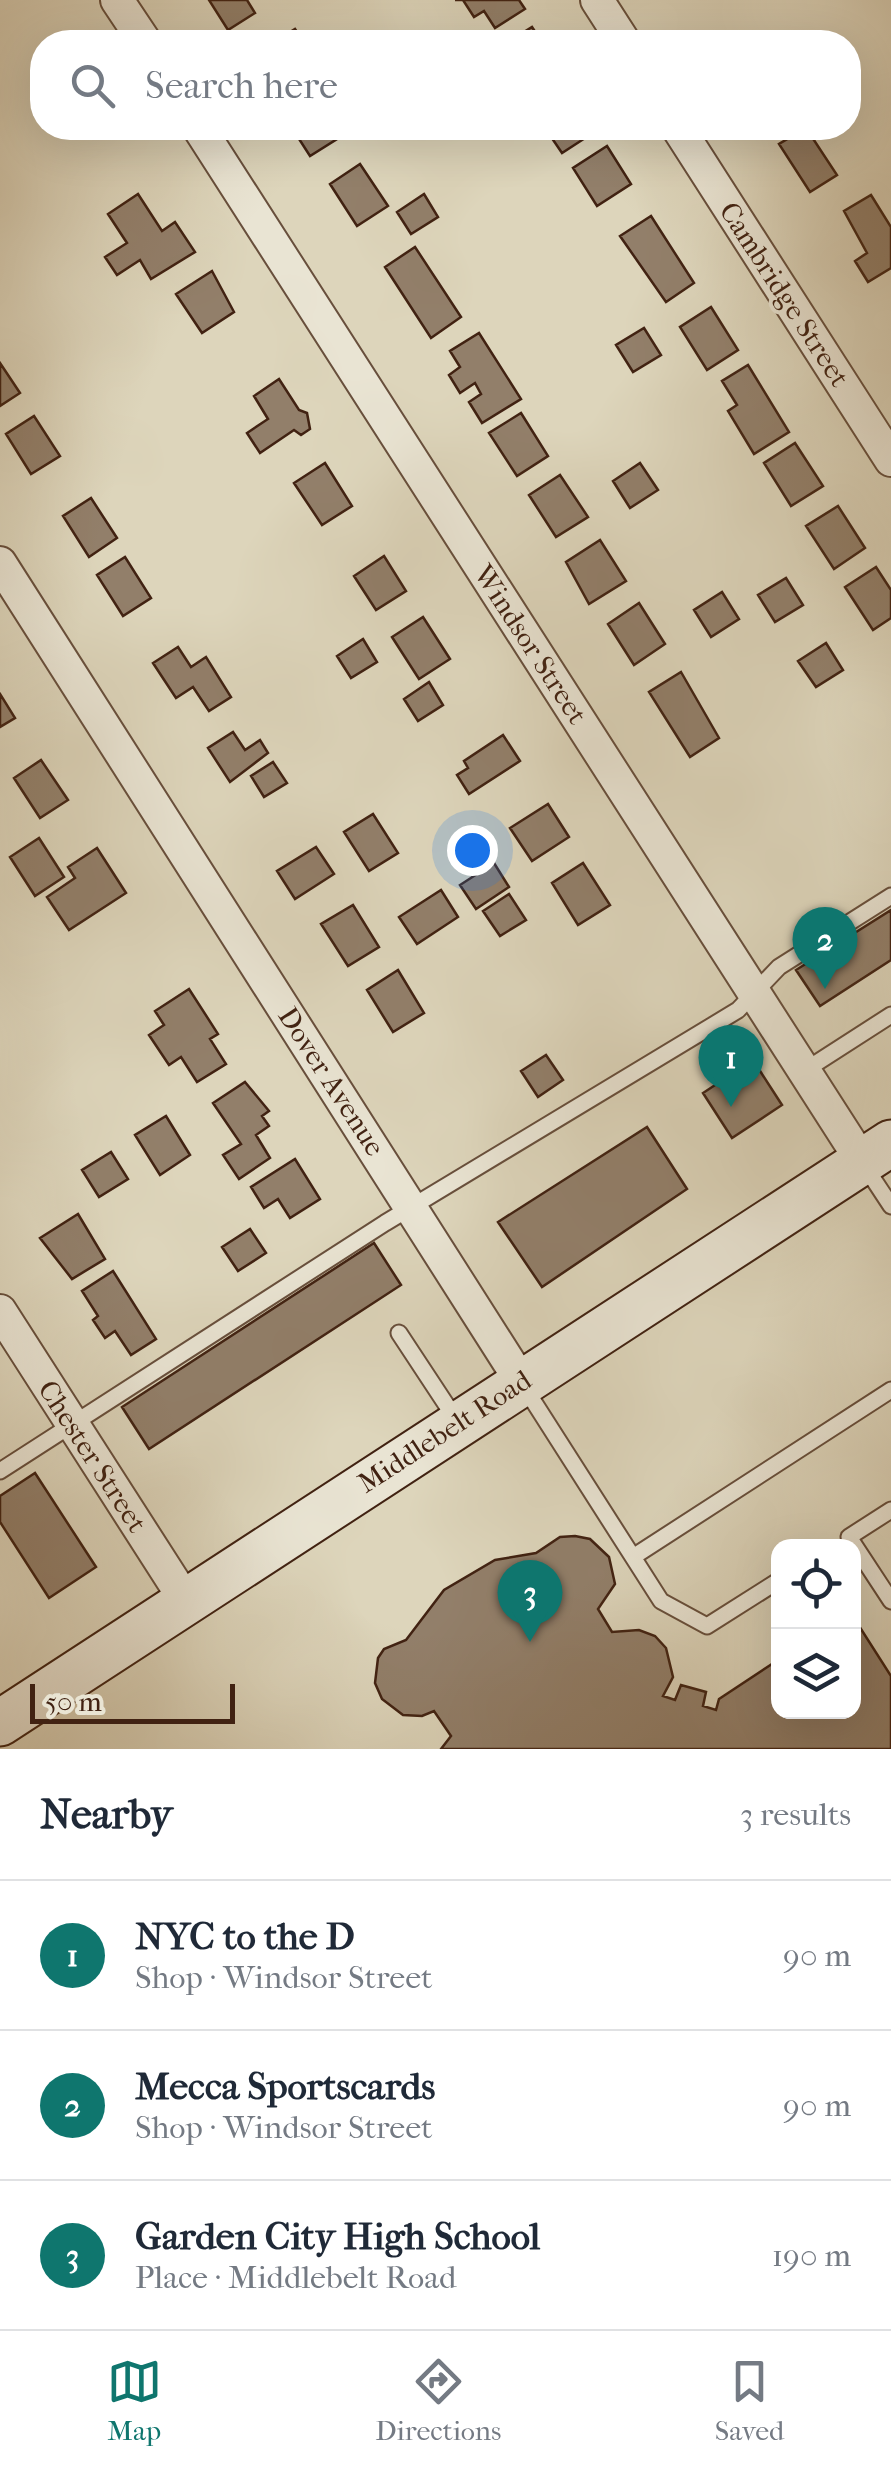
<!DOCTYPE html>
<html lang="en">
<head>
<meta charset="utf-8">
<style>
	:root { --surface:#fff; --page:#f6f6f7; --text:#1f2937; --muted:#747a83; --line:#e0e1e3; --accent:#0f766e }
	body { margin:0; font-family:"IM FELL French Canon",serif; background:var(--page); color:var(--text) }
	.controls { position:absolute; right:30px; bottom:30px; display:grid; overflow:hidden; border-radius:20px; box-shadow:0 10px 40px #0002 }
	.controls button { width:90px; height:90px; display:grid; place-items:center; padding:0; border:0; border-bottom:2px solid var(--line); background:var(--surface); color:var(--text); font:50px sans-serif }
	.scale { position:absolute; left:30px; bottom:25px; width:205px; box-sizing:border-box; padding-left:10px; border:5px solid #412212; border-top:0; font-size:28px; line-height:35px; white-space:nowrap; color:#412212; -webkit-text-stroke:8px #e9e4d3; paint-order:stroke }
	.you { position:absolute; left:472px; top:850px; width:35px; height:35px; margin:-25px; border:8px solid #fff; border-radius:50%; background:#1a73e8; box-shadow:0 0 0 15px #1a73e833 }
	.badge { display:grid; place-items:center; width:65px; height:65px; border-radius:50%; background:var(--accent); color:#fff; font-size:32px; font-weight:700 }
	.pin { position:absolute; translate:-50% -82px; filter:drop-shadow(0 2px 5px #0008) }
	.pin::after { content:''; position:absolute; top:52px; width:35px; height:30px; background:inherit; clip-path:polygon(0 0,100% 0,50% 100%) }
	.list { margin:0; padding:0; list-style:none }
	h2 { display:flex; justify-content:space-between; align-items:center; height:130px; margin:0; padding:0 40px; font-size:42px }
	h2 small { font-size:32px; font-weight:400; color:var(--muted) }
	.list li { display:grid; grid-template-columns:65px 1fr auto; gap:30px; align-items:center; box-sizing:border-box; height:150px; padding:0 40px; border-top:2px solid var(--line) }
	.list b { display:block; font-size:38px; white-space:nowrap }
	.list p { margin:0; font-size:32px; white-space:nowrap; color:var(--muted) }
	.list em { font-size:32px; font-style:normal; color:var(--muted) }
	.icon { flex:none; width:55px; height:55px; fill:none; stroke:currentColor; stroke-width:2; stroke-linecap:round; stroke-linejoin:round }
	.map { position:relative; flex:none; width:891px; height:1749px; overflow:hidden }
	.search { position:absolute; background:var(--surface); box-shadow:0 10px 40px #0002; left:30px; right:30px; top:30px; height:110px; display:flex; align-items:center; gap:25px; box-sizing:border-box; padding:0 35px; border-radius:40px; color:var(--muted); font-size:38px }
	.sheet { height:580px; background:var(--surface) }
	nav { display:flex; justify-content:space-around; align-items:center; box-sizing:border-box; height:140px; border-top:2px solid var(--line); background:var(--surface); font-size:28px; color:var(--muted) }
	nav a { display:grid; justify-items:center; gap:5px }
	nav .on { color:var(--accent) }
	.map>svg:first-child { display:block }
	.building { fill:#927f6a; stroke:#412212; stroke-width:2.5 }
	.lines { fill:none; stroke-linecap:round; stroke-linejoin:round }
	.service-casing { stroke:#684f3c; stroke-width:19 }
	.minor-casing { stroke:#684f3c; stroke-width:36 }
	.secondary-casing { stroke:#412212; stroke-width:49 }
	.service { stroke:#e9e4d3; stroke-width:15 }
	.minor { stroke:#e9e4d3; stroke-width:32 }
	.secondary { stroke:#e9e4d3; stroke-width:45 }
	.labels { text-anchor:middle; stroke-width:8; stroke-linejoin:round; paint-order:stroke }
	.street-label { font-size:28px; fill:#412212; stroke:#e9e4d3 }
</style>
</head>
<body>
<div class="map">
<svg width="891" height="1749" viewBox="0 0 891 1749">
	<rect width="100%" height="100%" fill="#ddd5bb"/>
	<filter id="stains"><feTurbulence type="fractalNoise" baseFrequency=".002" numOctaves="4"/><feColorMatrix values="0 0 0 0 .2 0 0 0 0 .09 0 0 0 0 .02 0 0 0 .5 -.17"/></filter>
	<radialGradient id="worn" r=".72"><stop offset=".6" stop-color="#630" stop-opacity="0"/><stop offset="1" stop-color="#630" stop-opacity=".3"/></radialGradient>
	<!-- building -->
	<path class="building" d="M209,0H247L255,13L228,30Z
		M455,0H519L525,9L495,28L484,11L474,17L463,0Z
		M532,27L542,42H508Z
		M295,29L304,42H274Z
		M292,128H330L337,139L310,156Z
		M545,128H594L596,131L562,153Z
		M806,128L837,175L810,192L779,144Z
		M607,146L631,184L597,206L573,168Z
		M360,164L388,206L357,226L330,184Z
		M138,194L162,231L175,222L195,252L151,279L140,260L117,275L105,257L127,243L108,214Z
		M424,194L438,217L411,234L397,212Z
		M871,195L891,227V268L868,282L855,261L867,253L844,211Z
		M651,216L694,283L666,302L620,236Z
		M415,247L461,317L431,338L385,267Z
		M212,271L234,312L202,333L176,294Z
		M711,307L738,350L707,370L680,327Z
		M644,328L661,355L633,372L616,345Z
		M479,333L521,399L482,423L469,402L481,394L475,383L460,393L449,375L460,367L450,351Z
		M0,363L20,393L0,406Z
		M748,365L789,432L754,454L728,411L737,405L722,381Z
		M279,379L299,410L307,413L310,429L301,435L294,430L260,453L247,433L268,419L254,396Z
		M521,413L548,456L517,476L489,433Z
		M34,416L60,456L31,474L6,434Z
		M795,443L823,486L791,506L764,463Z
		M325,463L352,506L322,525L294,483Z
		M640,463L658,490L630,508L613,481Z
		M560,475L588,517L556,537L529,495Z
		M91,498L117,538L89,557L63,516Z
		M838,506L865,548L834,569L806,526Z
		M600,540L626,581L589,604L566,562Z
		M384,556L406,591L376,610L354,576Z
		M125,557L151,598L123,616L97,575Z
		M876,567L891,590V618L873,630L845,587Z
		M786,578L803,605L775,622L758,595Z
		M722,592L739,619L711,637L694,610Z
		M639,603L665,644L634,665L608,624Z
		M423,617L450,659L419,679L392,637Z
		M363,639L377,662L351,678L337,656Z
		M826,643L843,670L816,687L798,661Z
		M178,647L191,667L206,657L231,697L209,711L193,687L176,698L153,663Z
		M681,672L719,738L690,757L649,692Z
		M429,682L443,705L418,721L404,699Z
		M0,694L15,718L0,727Z
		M233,732L245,750L260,740L268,753L230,782L208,748Z
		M503,735L520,761L469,794L457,775L468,768L464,761Z
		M41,760L68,800L40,818L14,778Z
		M273,762L287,783L264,797L251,776Z
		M548,804L569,837L532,861L510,828Z
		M373,814L398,853L369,871L344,832Z
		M39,838L64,877L35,896L10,857Z
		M316,847L334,874L295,899L277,871Z
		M97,848L126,893L69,930L47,897L75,878L68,867Z
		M494,863L509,887L476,909L460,885Z
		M583,863L610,905L578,925L552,883Z
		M441,890L458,917L417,944L399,917Z
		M509,894L526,920L500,936L483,911Z
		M353,905L379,947L348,966L321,924Z
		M891,910V960L820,1006L796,970Z
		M398,970L424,1013L393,1032L367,990Z
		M189,989L218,1034L210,1039L226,1064L197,1082L181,1057L169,1065L149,1035L164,1025L155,1011Z
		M546,1055L563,1080L538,1097L521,1071Z
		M753,1060L782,1105L732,1138L703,1093Z
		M245,1082L269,1111L262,1116L269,1126L256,1135L270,1158L239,1179L223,1155L241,1144L213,1103Z
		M166,1116L190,1155L160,1175L135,1135Z
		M647,1127L687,1189L542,1287L498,1222Z
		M111,1152L128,1179L99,1197L82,1170Z
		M295,1159L320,1199L290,1218L278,1199L264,1208L251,1187Z
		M78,1214L105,1259L72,1279L40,1238Z
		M250,1229L266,1253L238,1271L222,1247Z
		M374,1243L401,1285L149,1449L122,1407Z
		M113,1271L156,1339L131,1355L115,1331L105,1338L93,1320L98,1316L82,1291Z
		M35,1473L96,1567L49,1598L0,1522V1496Z
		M575,1536L590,1539L609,1557L615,1584L598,1609L612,1632L639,1630L655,1636L666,1648L673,1677L663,1696L675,1700L681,1685L706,1692L703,1706L716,1710L719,1699L778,1660V1712H854V1618L891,1676V1749H441L451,1736L434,1711L422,1716L403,1715L382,1699L375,1683L378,1658L384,1649L406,1640L444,1590L495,1560L536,1553L560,1537Z"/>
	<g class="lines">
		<!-- service casing -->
		<g class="service-casing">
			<path id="service" d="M804,1071L891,1015
				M864,1165L891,1206
				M399,1333L457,1421
				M523,1385L661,1601L707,1626L778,1581
				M0,1471L385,1223L738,1010L779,967L891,896
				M891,1510L849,1537L891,1601
				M633,1557L891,1390"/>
		</g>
		<!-- minor casing -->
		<g class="minor-casing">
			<path id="minor" d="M117,0L145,42
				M597,0L624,42
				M199,128L862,1161
				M678,128L891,460
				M0,563L521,1381
				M0,1311L186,1601"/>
		</g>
		<!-- secondary casing -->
		<g class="secondary-casing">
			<path id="secondary" d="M0,1723L891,1143"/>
		</g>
		<!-- service -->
		<use href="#service" class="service"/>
		<!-- minor -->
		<use href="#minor" class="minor"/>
		<!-- secondary -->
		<use href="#secondary" class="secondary"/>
	</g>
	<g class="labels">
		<!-- street labels -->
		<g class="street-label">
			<text transform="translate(785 294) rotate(57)" y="10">Cambridge Street</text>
			<text transform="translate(531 644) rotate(57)" y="10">Windsor Street</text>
			<text transform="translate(332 1081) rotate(57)" y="10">Dover Avenue</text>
			<text transform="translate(444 1431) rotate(-33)" y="10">Middlebelt Road</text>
			<text transform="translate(93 1456) rotate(57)" y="10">Chester Street</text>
		</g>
	</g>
	<rect width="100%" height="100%" filter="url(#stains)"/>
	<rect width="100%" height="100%" fill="url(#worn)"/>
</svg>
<div class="controls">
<button><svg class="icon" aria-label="locate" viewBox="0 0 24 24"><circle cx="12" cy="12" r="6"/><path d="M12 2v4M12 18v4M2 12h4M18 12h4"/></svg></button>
<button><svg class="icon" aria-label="layers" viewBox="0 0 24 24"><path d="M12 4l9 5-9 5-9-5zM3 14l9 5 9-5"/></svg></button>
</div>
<div class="scale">50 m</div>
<div class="you"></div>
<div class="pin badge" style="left:731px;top:1107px">1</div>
<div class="pin badge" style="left:825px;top:989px">2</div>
<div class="pin badge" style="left:530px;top:1642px">3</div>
<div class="search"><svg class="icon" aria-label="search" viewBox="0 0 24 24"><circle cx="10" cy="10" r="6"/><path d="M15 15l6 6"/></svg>Search here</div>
</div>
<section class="sheet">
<h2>Nearby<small>3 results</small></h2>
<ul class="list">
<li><span class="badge">1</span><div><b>NYC to the D</b><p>Shop · Windsor Street</p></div><em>90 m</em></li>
<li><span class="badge">2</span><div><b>Mecca Sportscards</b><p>Shop · Windsor Street</p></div><em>90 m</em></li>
<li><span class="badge">3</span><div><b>Garden City High School</b><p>Place · Middlebelt Road</p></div><em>190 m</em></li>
</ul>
</section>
<nav>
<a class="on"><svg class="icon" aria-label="map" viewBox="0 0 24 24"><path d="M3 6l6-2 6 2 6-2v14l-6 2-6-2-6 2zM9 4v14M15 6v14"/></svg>Map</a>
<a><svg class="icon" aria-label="directions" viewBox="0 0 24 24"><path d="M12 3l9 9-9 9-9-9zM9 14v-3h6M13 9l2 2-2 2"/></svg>Directions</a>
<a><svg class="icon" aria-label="saved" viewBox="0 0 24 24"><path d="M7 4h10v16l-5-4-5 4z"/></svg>Saved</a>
</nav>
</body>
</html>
